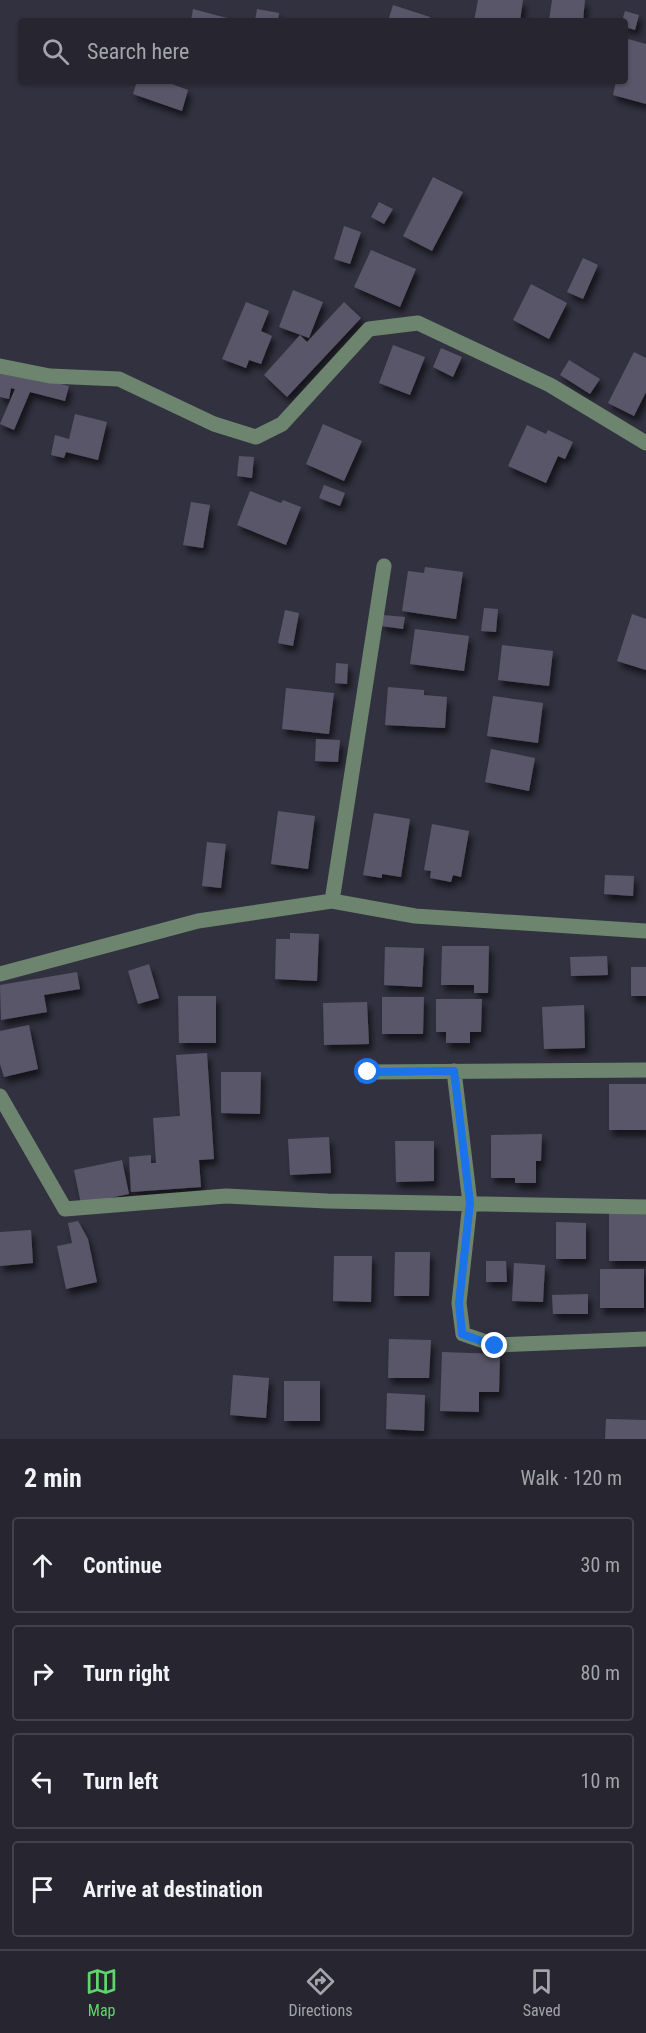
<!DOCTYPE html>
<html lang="en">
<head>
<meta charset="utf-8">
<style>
	:root { --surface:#262530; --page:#2e2d38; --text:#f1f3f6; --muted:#a4a5ab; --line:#42424c; --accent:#5fd56b }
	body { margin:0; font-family:"Roboto Condensed",sans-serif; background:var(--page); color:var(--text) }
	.stop { position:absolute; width:18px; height:18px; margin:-14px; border:4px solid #1a73e8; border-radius:50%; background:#fff }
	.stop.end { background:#1a73e8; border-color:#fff; box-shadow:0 2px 6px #0008 }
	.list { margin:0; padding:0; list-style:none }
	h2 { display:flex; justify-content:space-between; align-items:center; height:78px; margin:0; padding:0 24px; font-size:26px }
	h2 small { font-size:20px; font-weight:400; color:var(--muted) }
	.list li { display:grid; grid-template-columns:39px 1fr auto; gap:18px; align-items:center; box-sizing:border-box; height:96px; margin:0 12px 12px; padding:0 12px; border:2px solid var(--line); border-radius:6px }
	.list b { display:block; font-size:22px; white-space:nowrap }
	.list em { font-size:20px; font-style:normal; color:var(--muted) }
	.icon { flex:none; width:33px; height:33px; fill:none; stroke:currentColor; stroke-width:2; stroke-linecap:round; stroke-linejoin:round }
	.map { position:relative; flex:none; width:646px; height:1439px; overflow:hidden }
	.search { position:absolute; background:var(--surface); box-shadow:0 2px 4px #0004; left:18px; right:18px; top:18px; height:66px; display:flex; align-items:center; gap:15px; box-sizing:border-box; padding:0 21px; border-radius:6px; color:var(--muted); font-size:22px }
	.sheet { height:510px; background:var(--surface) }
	nav { display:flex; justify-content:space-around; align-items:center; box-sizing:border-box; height:84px; border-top:2px solid var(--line); background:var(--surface); font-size:16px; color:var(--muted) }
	nav a { display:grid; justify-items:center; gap:3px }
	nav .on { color:var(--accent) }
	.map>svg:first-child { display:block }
	.building { fill:#585767; filter:url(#shadow) }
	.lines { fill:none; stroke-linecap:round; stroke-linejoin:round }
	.minor { stroke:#6d856e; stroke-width:15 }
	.route { stroke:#1a73e8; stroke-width:8 }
</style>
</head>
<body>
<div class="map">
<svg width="646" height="1439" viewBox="0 0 646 1439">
	<defs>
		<filter id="shadow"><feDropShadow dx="3.5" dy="6" stdDeviation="3" flood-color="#0009"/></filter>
	</defs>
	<rect width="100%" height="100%" fill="#323140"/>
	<!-- building -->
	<path class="building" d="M478,0H523L520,21H474Z
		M552,0H585L583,21H549Z
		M393,5L430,17L429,21H388Z
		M193,9L227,18V21H191Z
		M257,9L279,13L278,21H255Z
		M625,11L639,15L635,30L625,27V21H622Z
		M628,39L646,44V104L613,95L616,81H625V50Z
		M137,81H164L188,90L182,111L133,94Z
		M433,177L463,192L432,251L403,236Z
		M379,202L393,209L384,224L371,217Z
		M344,226L361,232L350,264L334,259Z
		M371,250L416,269L400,307L354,287Z
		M583,258L598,265L583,299L567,292Z
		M531,284L567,303L549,339L513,320Z
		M293,290L323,302L309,338L279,327Z
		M246,302L269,311L261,331L272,336L261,364L249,360L246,368L222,359Z
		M344,302L361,318L287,397L264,375L300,335L307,342Z
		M393,345L425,357L410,395L379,383Z
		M441,348L462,357L453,377L433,367Z
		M634,352L646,358V392L634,416L608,403Z
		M569,360L600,379L590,394L560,375Z
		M0,369L69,386L65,401L30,392L14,430L0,424L15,389L11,388L9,399L0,397Z
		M75,414L107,422L98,460L66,452L64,458L51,455L55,435L69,439Z
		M323,424L362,441L344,481L306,464Z
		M527,425L546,434L548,430L573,442L565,459L558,456L546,483L508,466Z
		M239,456L254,457L252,478L237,476Z
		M324,485L345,493L340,506L319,498Z
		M250,491L281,503L283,500L301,507L286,545L237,525Z
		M191,502L210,505L203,548L183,545Z
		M425,567L463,572L456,619L402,611L408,571L424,573Z
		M484,608L498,609L496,632L481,631Z
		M285,610L299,613L293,646L278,643Z
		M632,614L646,619V670L617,661Z
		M383,615L405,617L403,629L381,626Z
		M415,629L469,636L464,671L410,664Z
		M502,645L553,651L549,686L498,680Z
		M336,663L348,664L347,684L335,683Z
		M388,687L424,690V695L447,697L445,728L385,725Z
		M286,688L334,693L329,734L282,729Z
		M493,696L543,703L538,743L487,736Z
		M316,739L340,740L338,762L315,761Z
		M491,749L535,758L529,791L485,782Z
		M278,811L315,816L308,869L271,864Z
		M374,813L410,819L401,877L382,874V878L363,875Z
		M432,824L469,831L461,877L453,875L451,882L430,878L431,871L424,870Z
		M207,842L226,844L221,888L202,886Z
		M605,875L634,876L633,896L604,894Z
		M290,933L319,934L317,981L275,979L276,939H290Z
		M442,946H489L488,993H474V985H441Z
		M385,947L424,948L422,987L384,985Z
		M607,956L608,975L571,976L570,957Z
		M149,964L159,998L138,1004L128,971Z
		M631,967H646V996H631Z
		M77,972L80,989L44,995L47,1012L1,1020L0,985Z
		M178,996H216V1043H179Z
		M382,997H424L423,1034H382Z
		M436,999H482L481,1032H470V1043H446V1032H436Z
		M367,1002L369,1044L324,1045L323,1003Z
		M584,1005L585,1048L544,1049L542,1007Z
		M29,1025L38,1069L4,1077L0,1064V1031Z
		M207,1053L214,1159L199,1160L201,1187L131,1192L129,1157L151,1155V1163H156L153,1118L180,1116L176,1055Z
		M221,1072H261L260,1114L221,1113Z
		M609,1084H646V1130H609Z
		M542,1134L541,1161H536V1183H515V1178H491V1135Z
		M329,1137L331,1173L290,1175L288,1139Z
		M395,1141H434V1181L396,1182Z
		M122,1160L129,1194L81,1204L74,1170Z
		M609,1212H646V1261H609Z
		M78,1221L88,1239L97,1282L66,1289L57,1246L72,1243L68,1223Z
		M556,1222L586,1223V1259H556Z
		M31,1230L33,1263L0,1266V1232Z
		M395,1252H430L429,1296H394Z
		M334,1256H372L371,1302L333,1301Z
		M486,1261H506L507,1282H486Z
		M514,1263L545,1265L543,1302L512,1301Z
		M600,1269H644V1308H600Z
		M588,1294V1314H553L552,1295Z
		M389,1339L431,1340L429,1378H388Z
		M442,1352L500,1354L499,1392H479V1412L440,1411Z
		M233,1375L269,1378L266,1418L230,1415Z
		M284,1381H320V1421H284Z
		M387,1393L425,1395L424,1431L386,1429Z
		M606,1419L646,1420V1439H605Z"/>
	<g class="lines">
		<!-- minor -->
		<path class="minor" d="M0,366L50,376L119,379L214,424L256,437L282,424L369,329L418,323L550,385L646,443
			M332,901L384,566
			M0,974L198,921L332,901L415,916L646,931
			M454,1071L470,1203L459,1303L463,1334L495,1345L646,1339
			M368,1072L646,1070
			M0,1096L65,1209L226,1196L327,1201L646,1207"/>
	</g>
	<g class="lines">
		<!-- route -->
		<path class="route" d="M368,1072L454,1071L470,1203L459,1303L462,1334L495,1346"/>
	</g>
</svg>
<div class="stop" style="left:368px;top:1072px"></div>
<div class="stop end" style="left:495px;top:1346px"></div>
<div class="search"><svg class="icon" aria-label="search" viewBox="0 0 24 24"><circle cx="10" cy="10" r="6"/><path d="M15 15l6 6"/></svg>Search here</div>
</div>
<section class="sheet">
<h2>2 min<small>Walk · 120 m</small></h2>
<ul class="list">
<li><svg class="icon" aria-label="ahead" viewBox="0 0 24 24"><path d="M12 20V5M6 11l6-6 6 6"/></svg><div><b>Continue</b></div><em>30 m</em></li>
<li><svg class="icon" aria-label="right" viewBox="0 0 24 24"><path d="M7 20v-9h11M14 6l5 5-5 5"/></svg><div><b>Turn right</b></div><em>80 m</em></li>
<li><svg class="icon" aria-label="left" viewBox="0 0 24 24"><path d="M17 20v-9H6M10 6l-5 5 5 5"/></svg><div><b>Turn left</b></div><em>10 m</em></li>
<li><svg class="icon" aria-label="arrive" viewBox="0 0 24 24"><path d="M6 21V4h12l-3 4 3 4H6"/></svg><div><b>Arrive at destination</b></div></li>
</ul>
</section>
<nav>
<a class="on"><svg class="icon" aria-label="map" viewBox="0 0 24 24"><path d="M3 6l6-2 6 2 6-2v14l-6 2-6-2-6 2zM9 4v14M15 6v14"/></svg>Map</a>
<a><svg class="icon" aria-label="directions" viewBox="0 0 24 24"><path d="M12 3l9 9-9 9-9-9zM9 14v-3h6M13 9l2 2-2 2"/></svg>Directions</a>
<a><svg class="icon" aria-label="saved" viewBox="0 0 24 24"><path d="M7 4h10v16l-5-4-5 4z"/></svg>Saved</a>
</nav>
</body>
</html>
